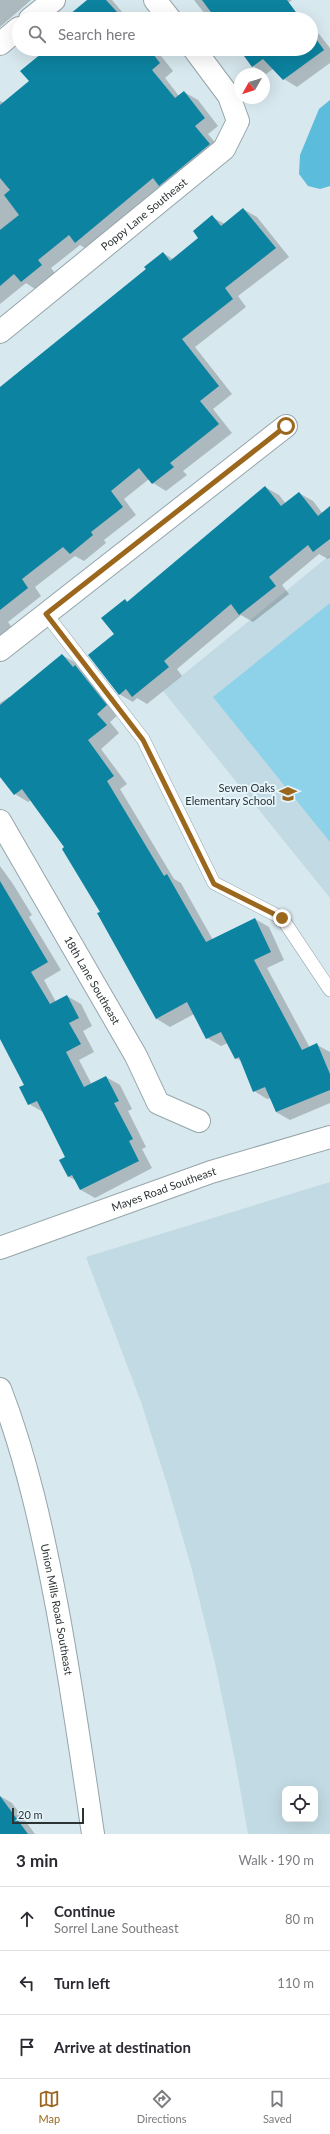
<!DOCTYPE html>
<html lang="en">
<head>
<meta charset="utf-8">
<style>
	:root { --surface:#fff; --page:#f7f7f7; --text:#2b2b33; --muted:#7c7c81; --line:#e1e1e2; --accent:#9b671d }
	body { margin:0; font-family:Lato,sans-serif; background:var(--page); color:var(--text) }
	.controls { position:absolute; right:12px; bottom:12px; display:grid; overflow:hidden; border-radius:8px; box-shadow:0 4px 16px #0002 }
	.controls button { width:36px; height:36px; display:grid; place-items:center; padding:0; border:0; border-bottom:1px solid var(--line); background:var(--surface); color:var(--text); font:20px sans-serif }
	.compass { position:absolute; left:234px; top:68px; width:36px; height:36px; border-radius:50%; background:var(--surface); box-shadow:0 4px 16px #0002; rotate:231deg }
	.scale { position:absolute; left:12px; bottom:10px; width:72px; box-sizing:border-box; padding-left:4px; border:2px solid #2c3335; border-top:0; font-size:11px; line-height:14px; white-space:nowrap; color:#2c3335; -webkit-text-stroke:3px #e5f5fb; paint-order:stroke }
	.stop { position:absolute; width:12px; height:12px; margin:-9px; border:3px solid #9b671d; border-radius:50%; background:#fff }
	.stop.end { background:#9b671d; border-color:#fff; box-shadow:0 1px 4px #0008 }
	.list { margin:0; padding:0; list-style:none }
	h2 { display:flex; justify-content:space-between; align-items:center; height:52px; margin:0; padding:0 16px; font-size:17px }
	h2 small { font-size:13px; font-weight:400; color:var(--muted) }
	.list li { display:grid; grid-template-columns:26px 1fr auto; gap:12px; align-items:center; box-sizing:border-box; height:64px; padding:0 16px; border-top:1px solid var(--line) }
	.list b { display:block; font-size:15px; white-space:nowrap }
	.list p { margin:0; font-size:13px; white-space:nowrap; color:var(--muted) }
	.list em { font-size:13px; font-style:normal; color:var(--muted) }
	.icon { flex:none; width:22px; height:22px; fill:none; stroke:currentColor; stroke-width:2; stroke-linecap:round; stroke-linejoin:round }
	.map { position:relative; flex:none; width:330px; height:1834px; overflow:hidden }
	.search { position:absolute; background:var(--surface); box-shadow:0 4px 16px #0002; left:12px; right:12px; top:12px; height:44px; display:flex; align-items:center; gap:10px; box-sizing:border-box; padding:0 14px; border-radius:22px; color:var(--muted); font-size:15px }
	.sheet { height:244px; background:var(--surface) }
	nav { display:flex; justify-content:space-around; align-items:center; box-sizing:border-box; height:56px; border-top:1px solid var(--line); background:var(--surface); font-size:11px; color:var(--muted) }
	nav a { display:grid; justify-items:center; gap:2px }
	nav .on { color:var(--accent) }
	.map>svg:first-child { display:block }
	.built { fill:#c2dae3; fill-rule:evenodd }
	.green { fill:#8dd2e8 }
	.water { fill:#5bbddb }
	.shadow { fill:#0003 }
	.building { fill:#0c83a0 }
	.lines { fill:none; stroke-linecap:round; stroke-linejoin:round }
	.lane-casing { stroke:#95a5aa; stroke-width:14 }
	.street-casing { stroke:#95a5aa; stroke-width:24 }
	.secondary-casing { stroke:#95a5aa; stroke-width:24 }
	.lane { stroke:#fff; stroke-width:13 }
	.street { stroke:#fff; stroke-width:22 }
	.secondary { stroke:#fff; stroke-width:22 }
	.route { stroke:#9b671d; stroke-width:5 }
	.labels { text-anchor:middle; stroke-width:4; stroke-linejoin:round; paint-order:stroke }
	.street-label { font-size:11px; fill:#2c3335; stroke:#e5f5fb }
	.poi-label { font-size:11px; fill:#2c3335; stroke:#e5f5fb; text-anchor:end }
</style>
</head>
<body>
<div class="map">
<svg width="330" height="1834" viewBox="0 0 330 1834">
	<rect width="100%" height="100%" fill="#d7e8ee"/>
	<!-- built -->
	<path class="built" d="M330,555V898L163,691Z
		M330,1182V1834H248L235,1760L215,1663L191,1566L167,1484L141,1402L86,1257ZM285,1789H315V1819H285Z"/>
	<!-- green -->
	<path class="green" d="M330,603V842L213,697Z"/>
	<!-- water -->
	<path class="water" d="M330,100V186L320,189L308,186L299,174L300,155L319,109Z"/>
	<!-- shadow -->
	<path class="shadow" d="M0,0H31L0,27Z
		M88,0H112L128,19H65Z
		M194,0H292L287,4L297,19H214L205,14Z
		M311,29L319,34L330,48V63L297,87L284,79L273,69L266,74L253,66L240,49H311Z
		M48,49H153L157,51L173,71L165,78L179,96L184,92L198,100L218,126L208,134L223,152L90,251L80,245L51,268L55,273L35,289L26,283L0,304V101L4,103L30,81Z
		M243,209L257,217L289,257L238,296L246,307L195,347L232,394L213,409L232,433L183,471L187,475L166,491L153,483L149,479L124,499L136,515L104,540L106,543L84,561L75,556L35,587L41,596L8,622L16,633L0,646V405L163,253L173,259L200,238L212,217L225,224Z
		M265,487L279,495L286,504L299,493L313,501L323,514L330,515V557L328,559L319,554L282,585L289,594L253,622L241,615L177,669L182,676L147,704L137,698L133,702L119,694L115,634L125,601L128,602Z
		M62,655L76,663L120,713L110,722L119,733L101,749L127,784L120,789L174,879L181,883L213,940L255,919L269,927L284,960L267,968L310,1048L317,1045L330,1052V1103L290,1120L276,1112L271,1098L267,1099L254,1091L242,1061L235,1058L228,1043L221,1046L207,1038L194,1014L170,1027L157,1019L99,914L101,912L66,848L31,800L28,802L15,794L0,775V703L9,697L11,698Z
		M0,866L13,884L32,915L29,917L61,970L44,980L56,1002L67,996L81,1004L92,1026L83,1031L94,1052L79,1060L92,1085L106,1077L120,1085L132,1109L128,1111L146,1147L142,1149L152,1168L95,1198L81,1190L77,1181L69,1177L60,1160L67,1157L43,1112L29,1104L21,1088L26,1085L0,1037Z
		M0,1796L12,1803L35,1834H0Z"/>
	<!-- building -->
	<path class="building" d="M87,0H106L117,12L109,19H64Z
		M202,0H287L301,19H216Z
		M311,32L324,50L283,80L263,59L252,67L239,49H311Z
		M47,49H149L160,63L152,70L175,98L184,91L205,118L195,126L210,144L159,186L153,178L75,243L69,235L38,260L42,265L21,282L14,274L0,286V230L19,215L4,195L10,190L0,178V105L29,81L20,71Z
		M243,208L276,248L225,288L233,299L182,339L219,386L200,401L219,424L170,463L174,467L152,484L139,468L111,491L123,507L91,532L93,535L70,554L63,547L22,579L28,588L0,610V387L146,269L144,267L163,252L170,261L198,238L193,231L212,215L221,226Z
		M265,486L281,506L299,492L318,516L330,506V539L313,552L308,545L269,577L276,586L239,615L231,604L164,661L169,667L132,697L126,689L119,695L88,655L114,634L101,618L125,599L127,602Z
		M62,654L73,667L75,665L107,705L97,714L107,725L88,740L114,776L107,781L164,876L167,874L206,942L255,918L271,952L254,960L302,1050L317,1043L330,1074V1090L276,1112L265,1087L253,1092L239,1057L235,1059L221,1032L206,1039L187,1002L156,1019L97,913L100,912L62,849L64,847L22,789L14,795L0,777V705Z
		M0,881L48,962L31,972L50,1004L67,995L79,1018L69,1023L81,1044L66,1052L84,1087L106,1076L119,1101L114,1103L133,1139L129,1141L139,1161L80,1190L72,1175L68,1177L59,1160L65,1157L37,1101L28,1105L19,1087L24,1085L0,1039Z
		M0,1796L28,1834H0Z"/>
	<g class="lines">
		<!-- lane casing -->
		<g class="lane-casing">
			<path id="lane" d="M46,614L143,739L214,883L282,918L330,990"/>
		</g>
		<!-- street casing -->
		<g class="street-casing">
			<g id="street">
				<path d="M155,0L170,19"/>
				<path d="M30,19L54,0"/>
				<path d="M0,44L19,28"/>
				<path id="s1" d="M0,332L224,149L238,121L229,96L194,49"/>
				<path d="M0,650L286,426"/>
				<path id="s2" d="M0,821L136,1056L158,1103L199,1121"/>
				<path id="s3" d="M0,1248L211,1172L330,1137"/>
			</g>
		</g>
		<!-- secondary casing -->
		<g class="secondary-casing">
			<g id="secondary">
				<path id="s4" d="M0,1389C27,1459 43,1533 57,1607C71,1683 82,1758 93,1834"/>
			</g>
		</g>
		<!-- lane -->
		<use href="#lane" class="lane"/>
		<!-- street -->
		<use href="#street" class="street"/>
		<!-- secondary -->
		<use href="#secondary" class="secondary"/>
	</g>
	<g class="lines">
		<!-- route -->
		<path class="route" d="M282,918L214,884L143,740L46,614L286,426"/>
	</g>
	<!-- icons -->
	<defs>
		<g id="school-bare" transform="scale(1.38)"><path d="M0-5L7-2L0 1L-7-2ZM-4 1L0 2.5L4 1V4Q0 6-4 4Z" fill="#9b671d" stroke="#e5f5fb" stroke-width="2.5" paint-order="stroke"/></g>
	</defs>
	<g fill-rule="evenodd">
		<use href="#school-bare" x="288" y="794"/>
	</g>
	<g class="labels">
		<!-- street labels -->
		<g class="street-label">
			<text dy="4" stroke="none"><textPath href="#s1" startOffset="186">Poppy Lane Southeast</textPath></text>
			<text dy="4" stroke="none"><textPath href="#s2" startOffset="184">18th Lane Southeast</textPath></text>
			<text dy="4" stroke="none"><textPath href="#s3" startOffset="174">Mayes Road Southeast</textPath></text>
			<text dy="4" stroke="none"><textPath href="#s4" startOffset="228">Union Mills Road Southeast</textPath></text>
		</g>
		<!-- poi labels -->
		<g class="poi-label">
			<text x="275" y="792">Seven Oaks<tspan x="275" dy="13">Elementary School</tspan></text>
		</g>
	</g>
</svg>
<div class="controls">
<button><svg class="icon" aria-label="locate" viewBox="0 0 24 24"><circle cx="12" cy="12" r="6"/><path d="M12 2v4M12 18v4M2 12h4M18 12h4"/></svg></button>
</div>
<svg class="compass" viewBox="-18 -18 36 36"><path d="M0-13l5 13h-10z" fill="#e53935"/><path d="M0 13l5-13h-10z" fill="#7c7c81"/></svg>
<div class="scale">20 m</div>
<div class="stop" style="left:286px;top:426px"></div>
<div class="stop end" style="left:282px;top:918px"></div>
<div class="search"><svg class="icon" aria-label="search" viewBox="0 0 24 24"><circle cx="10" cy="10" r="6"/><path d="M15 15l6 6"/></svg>Search here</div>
</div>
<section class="sheet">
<h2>3 min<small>Walk · 190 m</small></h2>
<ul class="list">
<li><svg class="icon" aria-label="ahead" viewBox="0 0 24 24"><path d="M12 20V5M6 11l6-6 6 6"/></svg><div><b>Continue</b><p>Sorrel Lane Southeast</p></div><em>80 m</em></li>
<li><svg class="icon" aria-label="left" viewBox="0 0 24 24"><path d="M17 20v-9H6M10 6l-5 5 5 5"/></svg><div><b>Turn left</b></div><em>110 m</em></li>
<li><svg class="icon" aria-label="arrive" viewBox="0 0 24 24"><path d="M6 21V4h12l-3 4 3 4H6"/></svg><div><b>Arrive at destination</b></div></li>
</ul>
</section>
<nav>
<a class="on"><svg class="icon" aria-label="map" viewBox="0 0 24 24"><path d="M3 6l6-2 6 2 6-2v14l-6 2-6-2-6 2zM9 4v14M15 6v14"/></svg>Map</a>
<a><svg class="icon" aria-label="directions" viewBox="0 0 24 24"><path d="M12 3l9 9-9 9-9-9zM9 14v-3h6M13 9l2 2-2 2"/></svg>Directions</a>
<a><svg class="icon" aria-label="saved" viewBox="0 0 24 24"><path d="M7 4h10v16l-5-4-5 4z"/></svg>Saved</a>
</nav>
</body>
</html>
